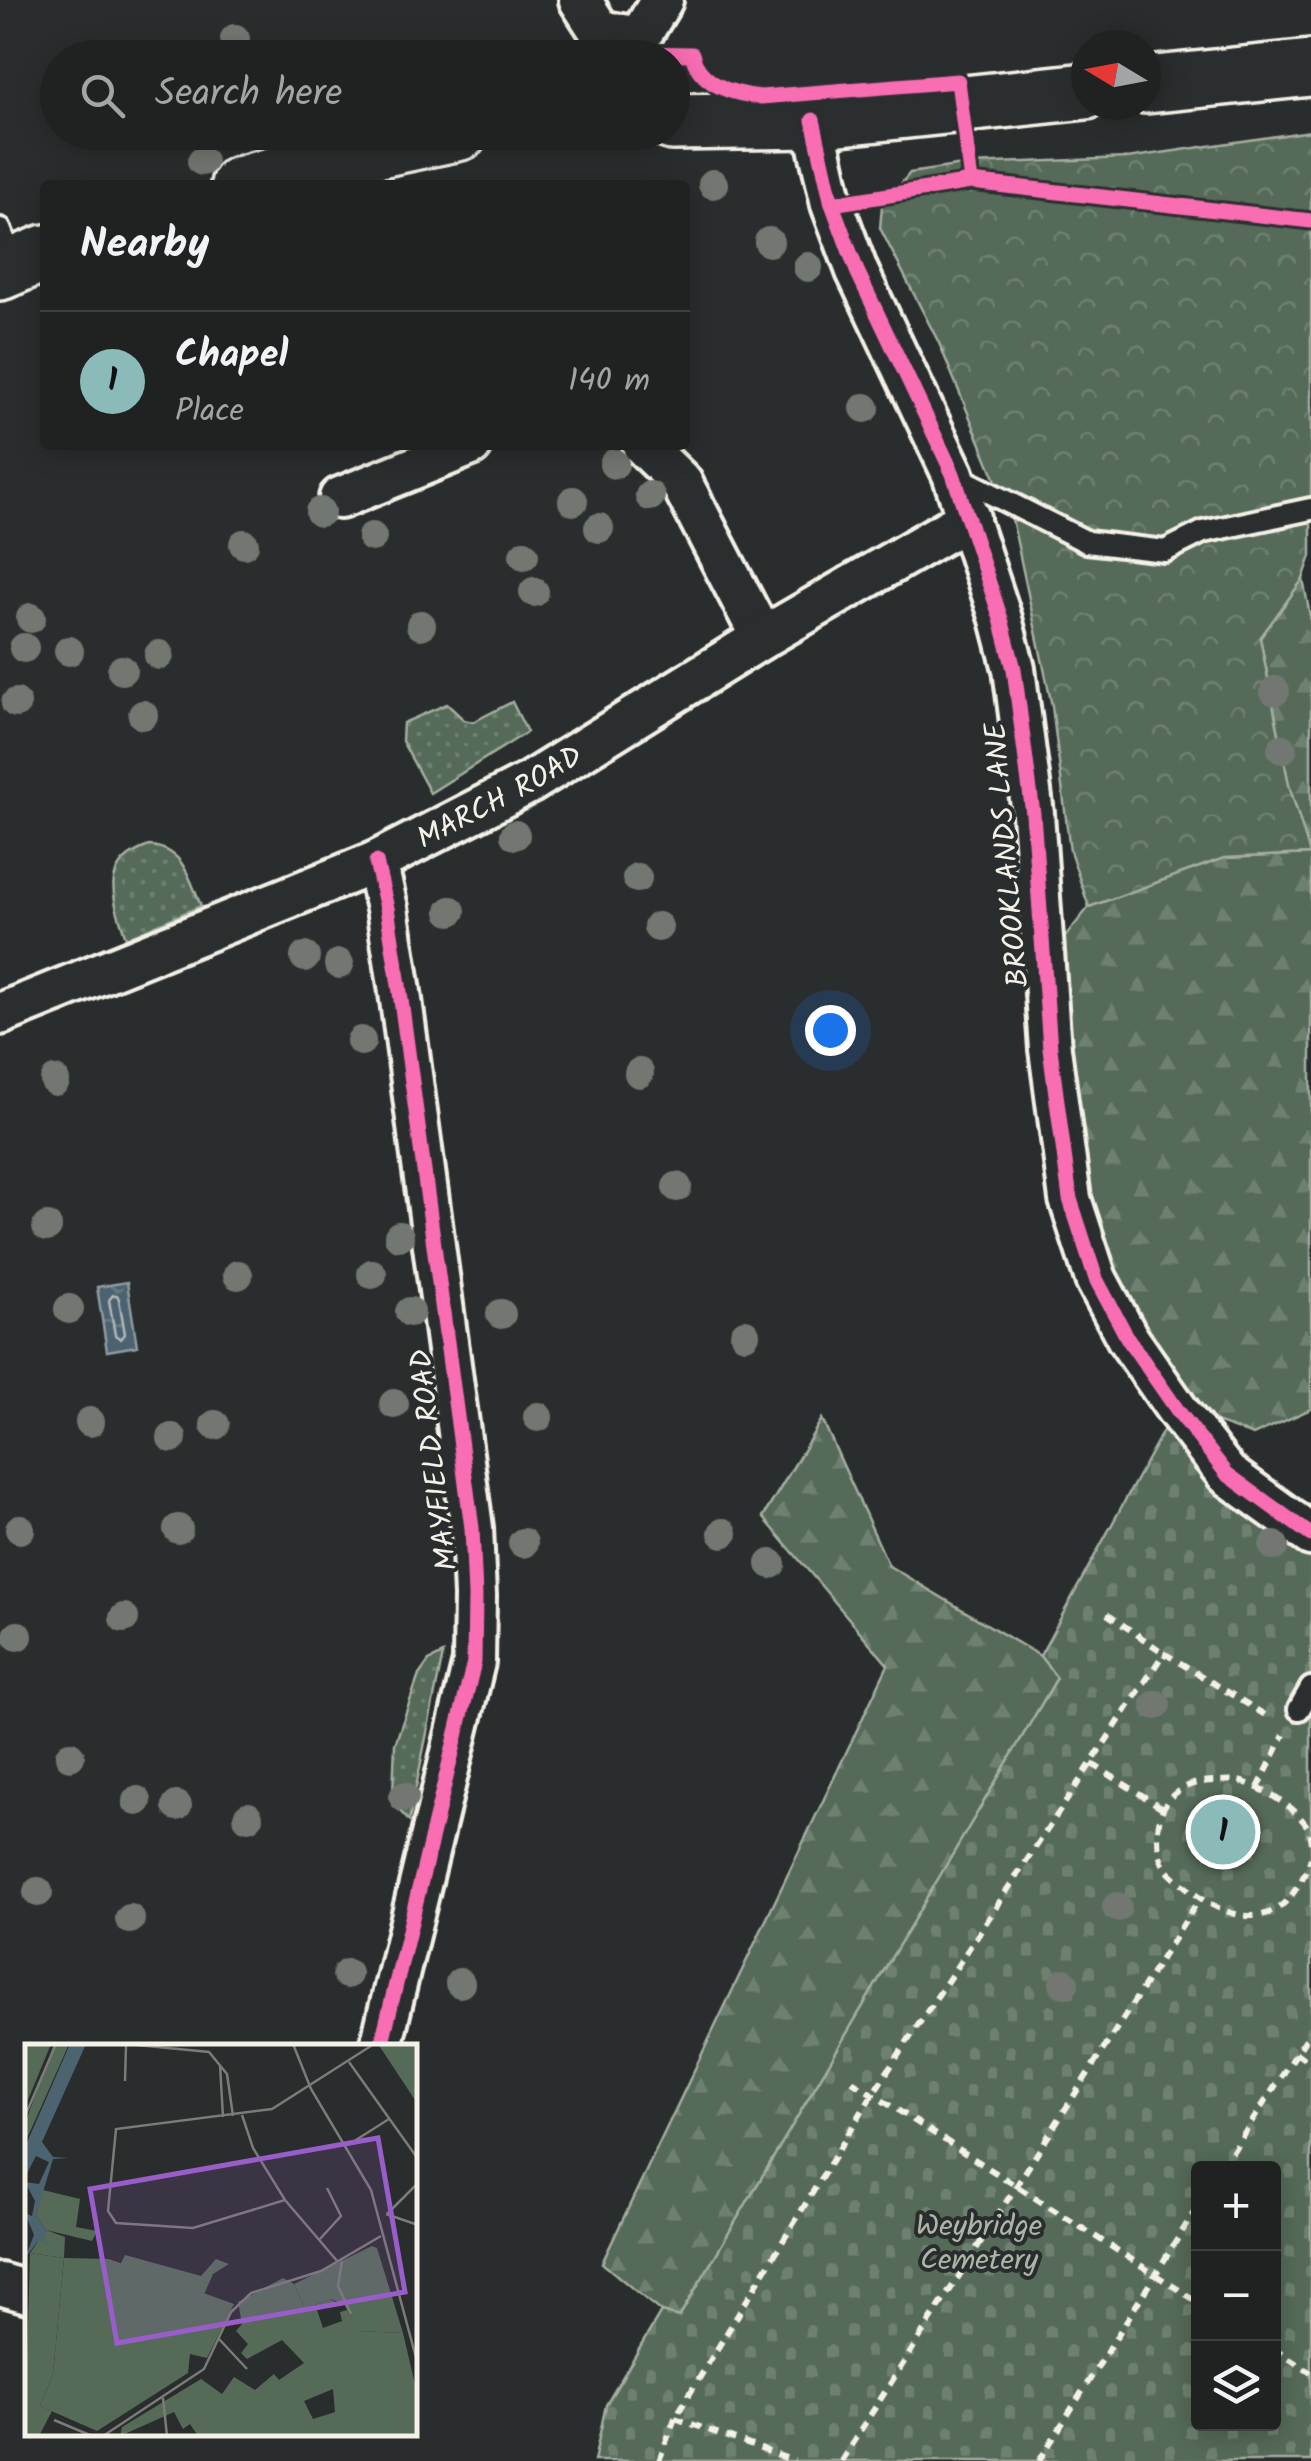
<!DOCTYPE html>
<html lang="en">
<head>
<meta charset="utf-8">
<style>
	:root { --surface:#202222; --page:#2d2f2f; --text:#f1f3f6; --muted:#a2a4a5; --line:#3d3f40; --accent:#8bbbb9 }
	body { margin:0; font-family:Kalam,sans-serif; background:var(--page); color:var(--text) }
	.controls { position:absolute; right:30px; bottom:30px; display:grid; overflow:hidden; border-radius:10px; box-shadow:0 5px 25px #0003 }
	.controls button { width:90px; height:90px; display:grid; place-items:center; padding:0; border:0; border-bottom:2px solid var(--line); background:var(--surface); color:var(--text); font:50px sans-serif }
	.compass { position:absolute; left:1071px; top:30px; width:90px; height:90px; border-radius:50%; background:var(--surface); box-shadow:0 5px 25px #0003; rotate:280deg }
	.you { position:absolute; left:830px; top:1030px; width:35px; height:35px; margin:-25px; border:8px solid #fff; border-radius:50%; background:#1a73e8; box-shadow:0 0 0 15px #1a73e833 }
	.badge { display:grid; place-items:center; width:65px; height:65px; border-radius:50%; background:var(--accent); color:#111; font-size:32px; font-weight:700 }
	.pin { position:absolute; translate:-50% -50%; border:5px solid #fff; box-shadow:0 2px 10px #0006 }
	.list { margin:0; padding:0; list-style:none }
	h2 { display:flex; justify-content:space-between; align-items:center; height:130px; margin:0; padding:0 40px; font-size:42px }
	h2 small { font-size:32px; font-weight:400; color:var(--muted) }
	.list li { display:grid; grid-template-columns:65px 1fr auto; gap:30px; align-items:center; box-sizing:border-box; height:140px; padding:0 40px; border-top:2px solid var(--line) }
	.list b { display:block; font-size:38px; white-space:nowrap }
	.list p { margin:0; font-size:32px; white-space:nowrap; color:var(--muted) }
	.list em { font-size:32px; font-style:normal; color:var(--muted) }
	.icon { flex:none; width:55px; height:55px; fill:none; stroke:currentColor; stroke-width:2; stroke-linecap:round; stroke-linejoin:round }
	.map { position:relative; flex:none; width:1311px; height:2461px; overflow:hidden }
	.search { position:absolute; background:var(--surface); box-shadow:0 5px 25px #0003; left:40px; top:40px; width:650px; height:110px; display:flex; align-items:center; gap:25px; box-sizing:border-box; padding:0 35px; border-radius:55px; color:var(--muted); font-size:38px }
	.panel { position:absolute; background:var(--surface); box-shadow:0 5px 25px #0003; left:40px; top:180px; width:650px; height:270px; border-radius:10px }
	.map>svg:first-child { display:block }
	.grass { fill:url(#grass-dots); stroke:#a4aea0; stroke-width:2.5 }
	.forest { fill:url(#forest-firs); stroke:#a4aea0; stroke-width:2.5 }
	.cemetery { fill:url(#cemetery-stones); stroke:#a4aea0; stroke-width:2.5; fill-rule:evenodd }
	.park { fill:url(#park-crowns); stroke:#a4aea0; stroke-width:2.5 }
	.water { fill:url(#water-ripples); stroke:#8f9ca0; stroke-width:2.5 }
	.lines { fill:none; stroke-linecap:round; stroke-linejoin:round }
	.shore { stroke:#b1b8b8; stroke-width:2.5 }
	.service-casing { stroke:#f4f1e8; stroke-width:28 }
	.minor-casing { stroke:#f4f1e8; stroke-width:48 }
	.secondary-casing { stroke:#f4f1e8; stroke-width:62 }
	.path { stroke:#f4f1e8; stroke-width:6; stroke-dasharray:10 8; stroke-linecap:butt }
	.service { stroke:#2a2d2e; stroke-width:20 }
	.minor { stroke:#2a2d2e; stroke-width:40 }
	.secondary { stroke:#2a2d2e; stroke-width:55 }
	.cycleway-casing { stroke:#2a2d2e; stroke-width:21 }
	.cycleway { stroke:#f96db3; stroke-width:15 }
	.tree { fill:#727871 }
	.labels { text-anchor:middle; stroke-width:8; stroke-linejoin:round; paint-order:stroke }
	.street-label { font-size:30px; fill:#f4f1e8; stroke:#2a2d2e }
	.park-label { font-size:30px; fill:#acb5a7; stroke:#2a2d2e }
	.inset-road { fill:none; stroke:#7b7b78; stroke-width:2.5 }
	.view { fill:#995dc9; fill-opacity:0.15; stroke:#995dc9; stroke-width:5 }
	.inset-edge { fill:none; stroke:#f4f1e8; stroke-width:5 }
</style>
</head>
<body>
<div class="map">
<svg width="1311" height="2461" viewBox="0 0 1311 2461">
	<defs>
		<pattern id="grass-dots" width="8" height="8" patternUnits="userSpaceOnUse" patternTransform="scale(2.5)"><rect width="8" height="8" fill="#556b58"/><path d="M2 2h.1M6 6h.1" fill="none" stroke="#6e8170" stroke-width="1.8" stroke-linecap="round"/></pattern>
		<pattern id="forest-firs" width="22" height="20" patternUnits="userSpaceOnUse" patternTransform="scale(2.5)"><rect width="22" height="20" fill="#556b58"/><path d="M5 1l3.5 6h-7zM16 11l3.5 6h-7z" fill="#6e8170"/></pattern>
		<pattern id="cemetery-stones" width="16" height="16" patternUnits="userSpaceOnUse" patternTransform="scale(2.5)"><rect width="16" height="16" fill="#556b58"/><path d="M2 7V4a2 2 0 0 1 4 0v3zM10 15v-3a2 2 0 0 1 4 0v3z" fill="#6e8170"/></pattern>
		<pattern id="park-crowns" width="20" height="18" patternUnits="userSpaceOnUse" patternTransform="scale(2.5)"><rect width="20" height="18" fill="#556b58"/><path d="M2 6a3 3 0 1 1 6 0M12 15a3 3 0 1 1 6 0" fill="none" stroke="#6e8170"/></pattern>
		<pattern id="water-ripples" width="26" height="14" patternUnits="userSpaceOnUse" patternTransform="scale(2.5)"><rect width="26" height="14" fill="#4c6370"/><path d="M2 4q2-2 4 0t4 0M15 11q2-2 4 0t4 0" fill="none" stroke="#667a84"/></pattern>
	</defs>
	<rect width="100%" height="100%" fill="#2a2d2e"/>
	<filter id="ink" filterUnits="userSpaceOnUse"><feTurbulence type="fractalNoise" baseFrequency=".01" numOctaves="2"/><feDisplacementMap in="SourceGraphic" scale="20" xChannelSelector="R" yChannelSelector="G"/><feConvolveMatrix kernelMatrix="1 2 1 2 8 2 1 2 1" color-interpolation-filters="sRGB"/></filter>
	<g filter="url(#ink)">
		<!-- grass -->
		<path class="grass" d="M512,702L527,732L430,793L402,741L403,723L447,704L464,720L473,722Z
			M149,846C184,848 189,878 201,906L126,938C113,898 98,864 149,846Z
			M443,1654L409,1821L397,1808L393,1793L395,1744L419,1675L429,1661Z"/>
		<!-- forest -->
		<path class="forest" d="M1303,579L1311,621V1409L1253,1435L1152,1400L1056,1207L1023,989L1089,907L1224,858L1310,854L1289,785L1260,638Z
			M822,1419L889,1566L1040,1656L1057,1678L679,2318L661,2312L602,2263L888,1665L763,1517Z"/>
		<!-- cemetery -->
		<path class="cemetery" d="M1163,1431L1248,1507L1311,1551V2461H594L606,2405L661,2312L679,2317L1057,1678L1040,1656ZM1198,2168H1274V2424H1198Z"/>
		<!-- park -->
		<path class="park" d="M1311,131V556L1303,579L1260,638L1289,785L1310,854L1224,858L1089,907L1070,851L1052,706L1012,519L939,343L880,228L882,206L910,173L969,164L1127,158Z"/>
		<!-- water -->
		<path class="water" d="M127,1282L137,1346L107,1351L97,1287Z"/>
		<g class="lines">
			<!-- shore -->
			<path class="shore" d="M113,1295H117L119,1299L125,1334L121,1339L115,1335L109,1300Z"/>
			<!-- service casing -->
			<g class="service-casing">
				<path id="service" d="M0,229L14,263
					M954,475L1087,542L1165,551L1203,532L1311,509
					M1299,1709L1311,1688"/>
			</g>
			<!-- minor casing -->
			<g class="minor-casing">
				<g id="minor">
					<path d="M580,0L600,31L639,38"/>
					<path d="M637,58L639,38L662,0"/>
					<path d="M813,120L832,204L857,271L953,474L1001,619L1014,669L1033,814L1050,1049L1070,1199L1096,1279L1128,1339L1178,1411L1227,1474L1311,1535"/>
					<path d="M643,445L681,482L762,638"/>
					<path d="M340,498L471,445"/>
					<path d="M376,862L387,908L399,985L472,1528L475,1596L474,1662L381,2046"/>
					<path id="s1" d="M0,1014L376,862L529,783L762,638L969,518"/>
					<path d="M0,2284L28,2292"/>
				</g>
			</g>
			<!-- secondary casing -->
			<g class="secondary-casing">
				<path id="secondary" d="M1146,85L1311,68
					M672,122L813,120L1086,91
					M239,185L332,159L460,132
					M0,272L45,253"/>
			</g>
			<!-- path -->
			<path class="path" d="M1107,1614L1164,1653
				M1092,1764L1161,1807
				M1258,1788L1284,1735
				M1311,1843C1310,1838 1310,1833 1308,1828C1299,1810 1259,1785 1239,1781C1232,1780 1223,1781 1216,1781C1181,1781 1157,1799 1158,1836C1158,1845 1159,1857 1164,1866C1170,1876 1183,1884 1192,1892C1211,1907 1245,1924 1271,1912C1290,1904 1305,1877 1311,1858
				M1296,2053L1311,2064
				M852,2081L1198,2302
				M1222,2168L1311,2031
				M1274,2349L1311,2373
				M675,2418L794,2461
				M659,2461L675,2418L872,2095L1164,1653L1270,1718
				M841,2461L1200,1898
				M1039,2461L1198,2206"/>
			<!-- service -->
			<use href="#service" class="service"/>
			<!-- minor -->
			<use href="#minor" class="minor"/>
			<!-- secondary -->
			<use href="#secondary" class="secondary"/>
			<!-- cycleway casing -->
			<g class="cycleway-casing">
				<path id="cycleway" d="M637,53L692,54C699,85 732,94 761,97L958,81L971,182
					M813,120L832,204L857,271L953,474L1001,619L1014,669L1033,814L1050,1049L1070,1199L1096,1279L1128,1339L1178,1411L1227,1474L1311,1535
					M832,204L971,182L1311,221
					M376,862L387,908L399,985L472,1528L475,1596L474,1662L381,2046"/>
			</g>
			<!-- cycleway -->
			<use href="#cycleway" class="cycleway"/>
		</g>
		<!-- trees -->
		<g class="tree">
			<circle cx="235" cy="39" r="15"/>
			<circle cx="202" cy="161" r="15"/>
			<circle cx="713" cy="184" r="15"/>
			<circle cx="769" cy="242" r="15"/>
			<circle cx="808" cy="267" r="15"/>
			<circle cx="865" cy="408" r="15"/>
			<circle cx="614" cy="464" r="15"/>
			<circle cx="650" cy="496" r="15"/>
			<circle cx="573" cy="501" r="15"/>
			<circle cx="320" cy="512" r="15"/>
			<circle cx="599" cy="528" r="15"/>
			<circle cx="372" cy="537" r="15"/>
			<circle cx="244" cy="544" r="15"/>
			<circle cx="524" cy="555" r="15"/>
			<circle cx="534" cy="592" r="15"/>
			<circle cx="31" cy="618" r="15"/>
			<circle cx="421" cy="625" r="15"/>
			<circle cx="24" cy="648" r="15"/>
			<circle cx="69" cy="651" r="15"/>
			<circle cx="159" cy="655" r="15"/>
			<circle cx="122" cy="670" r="15"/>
			<circle cx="1275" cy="691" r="15"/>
			<circle cx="16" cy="703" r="15"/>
			<circle cx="143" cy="715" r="15"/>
			<circle cx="1282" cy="749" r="15"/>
			<circle cx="515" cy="835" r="15"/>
			<circle cx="637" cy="878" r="15"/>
			<circle cx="451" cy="911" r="15"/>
			<circle cx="658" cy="927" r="15"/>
			<circle cx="305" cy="957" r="15"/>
			<circle cx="339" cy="964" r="15"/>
			<circle cx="361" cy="1041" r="15"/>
			<circle cx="639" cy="1073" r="15"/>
			<circle cx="55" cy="1081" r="15"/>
			<circle cx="677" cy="1187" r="15"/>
			<circle cx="47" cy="1227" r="15"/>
			<circle cx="399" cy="1236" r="15"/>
			<circle cx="372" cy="1274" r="15"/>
			<circle cx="238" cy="1275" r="15"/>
			<circle cx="69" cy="1309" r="15"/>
			<circle cx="410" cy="1312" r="15"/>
			<circle cx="501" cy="1314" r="15"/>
			<circle cx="745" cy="1334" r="15"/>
			<circle cx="394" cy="1404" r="15"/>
			<circle cx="538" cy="1417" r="15"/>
			<circle cx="90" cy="1422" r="15"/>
			<circle cx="215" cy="1425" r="15"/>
			<circle cx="172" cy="1438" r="15"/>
			<circle cx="20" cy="1529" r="15"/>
			<circle cx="178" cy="1529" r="15"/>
			<circle cx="723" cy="1533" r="15"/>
			<circle cx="523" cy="1543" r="15"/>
			<circle cx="1274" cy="1546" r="15"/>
			<circle cx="771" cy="1564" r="15"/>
			<circle cx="124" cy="1618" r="15"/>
			<circle cx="18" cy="1636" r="15"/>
			<circle cx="1156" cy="1705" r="15"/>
			<circle cx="70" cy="1756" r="15"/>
			<circle cx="404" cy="1797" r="15"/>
			<circle cx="137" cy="1801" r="15"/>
			<circle cx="177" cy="1806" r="15"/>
			<circle cx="248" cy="1817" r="15"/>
			<circle cx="38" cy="1892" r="15"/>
			<circle cx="1117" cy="1907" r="15"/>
			<circle cx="130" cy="1919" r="15"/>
			<circle cx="347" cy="1974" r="15"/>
			<circle cx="460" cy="1983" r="15"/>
			<circle cx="1064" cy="1983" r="15"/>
		</g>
	</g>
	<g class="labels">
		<!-- street labels -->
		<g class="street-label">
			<text dy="10" stroke="none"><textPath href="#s1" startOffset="545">MARCH ROAD</textPath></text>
			<text transform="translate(1006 855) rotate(-95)" y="10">BROOKLANDS LANE</text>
			<text transform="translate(433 1460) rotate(-97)" y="10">MAYFIELD ROAD</text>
		</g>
		<!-- park labels -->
		<g class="park-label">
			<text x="979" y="2235">Weybridge<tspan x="979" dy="34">Cemetery</tspan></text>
		</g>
	</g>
	<!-- overview -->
	<g transform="translate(25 2044)">
		<rect width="392" height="392" fill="#2a2d2e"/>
		<path d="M0,0H26L0,63ZM29,0H44L0,99V79ZM18,146L55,155L51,183L72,187L67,197L21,186L11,171ZM5,209L39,214L28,330L15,362L27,367L14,392H0ZM100,211L176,232L191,215L204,220L188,230L178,253L95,221ZM258,234L269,240L280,265L305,255L312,259L292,266L298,284L317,277L315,268L322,266L334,287L378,289L392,349V392H173L165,380L158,385L149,368L95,392L97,383L176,335L197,350L209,333L230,346L249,330L254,336L279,319L257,296L222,315L216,309L223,300L211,287L217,280L213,258ZM308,345L310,368L288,375L279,357Z" fill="#556b58" fill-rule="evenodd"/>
		<path d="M39,214L84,215L209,260L182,314L165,310L163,329L72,387L15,362L28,330Z" fill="#556b58"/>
		<path d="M347,202L352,204L378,289L333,287L319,260L305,255L280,265L269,240Z" fill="#556b58"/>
		<path d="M352,0H392V59L355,3ZM21,186L40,193L39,214L5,209Z" fill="#556b58"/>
		<path d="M45,0H61L17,98L28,113L43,114L28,115L11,171L21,186L18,197L35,203L13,197L0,214L9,191L0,169L7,172L10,157L0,138L14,140L24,118L11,112L0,133V103Z" fill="#4c6370"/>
		<path class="inset-road" d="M101,0L184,8L202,30L208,72M268,0L286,45L346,146L393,321M324,18L393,115M195,21L198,73M100,37L101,2M217,71L228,104L260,156L313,218M0,72L31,0M323,101L364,75M260,156L168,184L91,179L83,167L91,85L247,65L349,0M361,170L393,181M362,170L393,139M294,196L316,172L302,144M317,217L313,242L326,270M194,295L222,325M138,354L142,392M29,376L67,392M78,392L179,325L206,268L226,249L296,227L356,192"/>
		<path class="view" d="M353,94L380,248L92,299L65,145Z"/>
		<rect width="392" height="392" class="inset-edge"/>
	</g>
</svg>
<div class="controls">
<button>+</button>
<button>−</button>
<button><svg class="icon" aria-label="layers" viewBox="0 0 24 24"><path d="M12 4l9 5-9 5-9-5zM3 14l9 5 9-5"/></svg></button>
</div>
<svg class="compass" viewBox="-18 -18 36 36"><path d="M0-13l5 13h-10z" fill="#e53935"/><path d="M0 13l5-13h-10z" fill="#a2a4a5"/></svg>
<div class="you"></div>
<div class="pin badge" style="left:1223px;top:1832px">1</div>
<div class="search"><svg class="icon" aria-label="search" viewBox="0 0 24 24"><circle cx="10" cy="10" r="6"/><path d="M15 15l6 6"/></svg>Search here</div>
<section class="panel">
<h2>Nearby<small></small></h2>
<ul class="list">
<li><span class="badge">1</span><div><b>Chapel</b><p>Place</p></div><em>140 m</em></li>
</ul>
</section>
</div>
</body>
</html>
